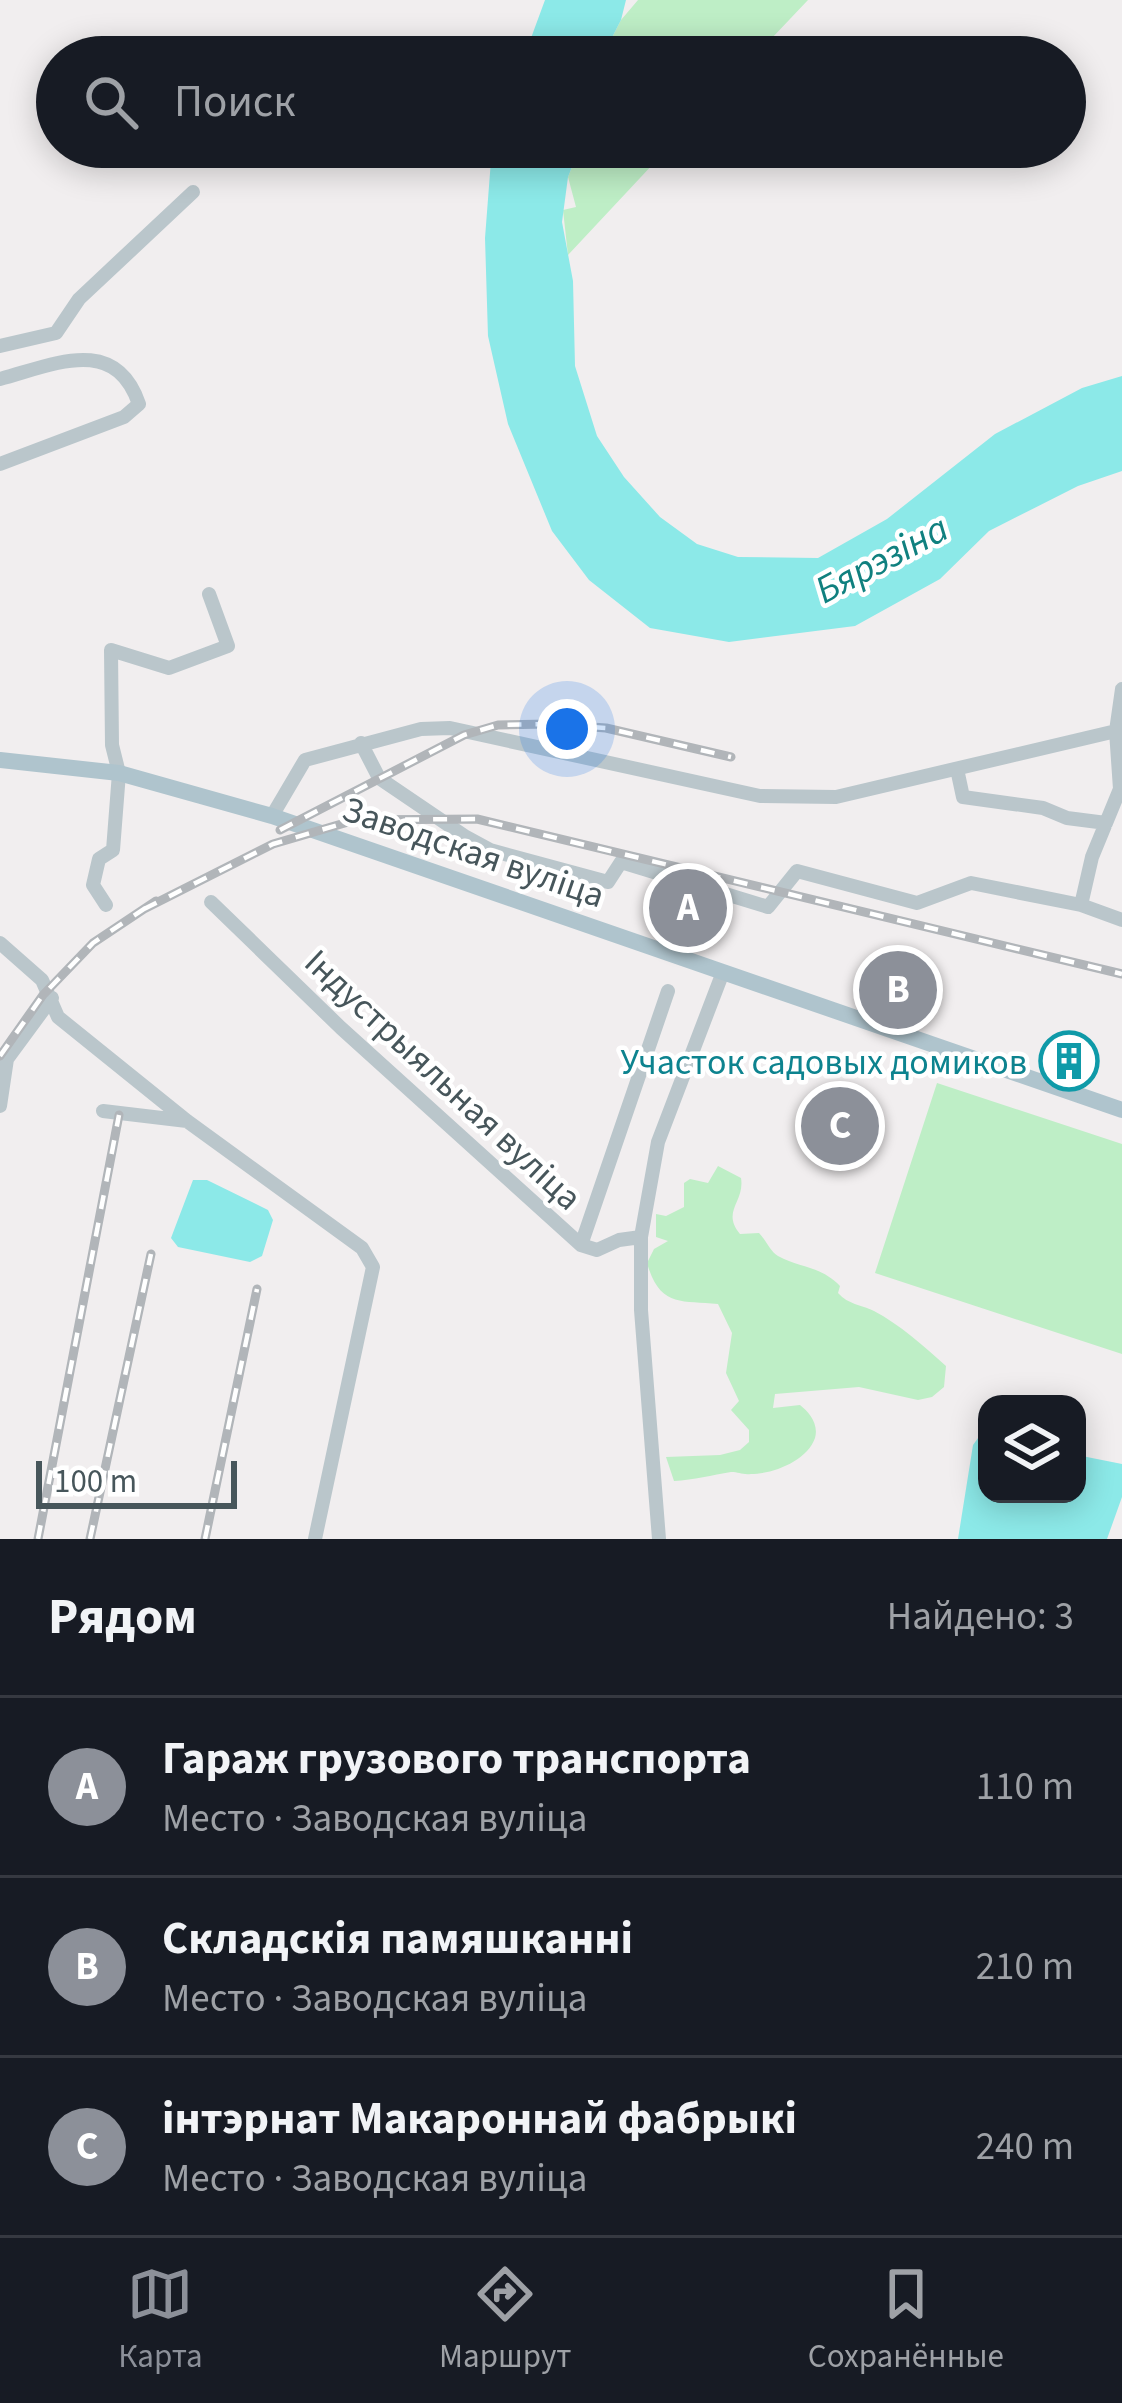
<!DOCTYPE html>
<html lang="ru">
<head>
<meta charset="utf-8">
<style>
	:root { --surface:#171b24; --page:#242831; --text:#f1f3f6; --muted:#9ea1a6; --line:#363941; --accent:#8c9099 }
	body { margin:0; font-family:"Source Sans 3",sans-serif; background:var(--page); color:var(--text) }
	.controls { position:absolute; right:36px; bottom:36px; display:grid; overflow:hidden; border-radius:24px; box-shadow:0 6px 30px #0003 }
	.controls button { width:108px; height:108px; display:grid; place-items:center; padding:0; border:0; border-bottom:3px solid var(--line); background:var(--surface); color:var(--text); font:60px sans-serif }
	.scale { position:absolute; left:36px; bottom:30px; width:201px; box-sizing:border-box; padding-left:12px; border:6px solid #47565b; border-top:0; font-size:33px; line-height:42px; white-space:nowrap; color:#47565b; -webkit-text-stroke:9px #fff; paint-order:stroke }
	.you { position:absolute; left:567px; top:729px; width:42px; height:42px; margin:-30px; border:9px solid #fff; border-radius:50%; background:#1a73e8; box-shadow:0 0 0 18px #1a73e833 }
	.badge { display:grid; place-items:center; width:78px; height:78px; border-radius:50%; background:var(--accent); color:#fff; font-size:39px; font-weight:700 }
	.pin { position:absolute; translate:-50% -50%; border:6px solid #fff; box-shadow:0 3px 12px #0006 }
	.list { margin:0; padding:0; list-style:none }
	h2 { display:flex; justify-content:space-between; align-items:center; height:156px; margin:0; padding:0 48px; font-size:51px }
	h2 small { font-size:39px; font-weight:400; color:var(--muted) }
	.list li { display:grid; grid-template-columns:78px 1fr auto; gap:36px; align-items:center; box-sizing:border-box; height:180px; padding:0 48px; border-top:3px solid var(--line) }
	.list b { display:block; font-size:45px; white-space:nowrap }
	.list p { margin:0; font-size:39px; white-space:nowrap; color:var(--muted) }
	.list em { font-size:39px; font-style:normal; color:var(--muted) }
	.icon { flex:none; width:66px; height:66px; fill:none; stroke:currentColor; stroke-width:2; stroke-linecap:round; stroke-linejoin:round }
	.map { position:relative; flex:none; width:1122px; height:1539px; overflow:hidden }
	.search { position:absolute; background:var(--surface); box-shadow:0 6px 30px #0003; left:36px; right:36px; top:36px; height:132px; display:flex; align-items:center; gap:30px; box-sizing:border-box; padding:0 42px; border-radius:66px; color:var(--muted); font-size:45px }
	.sheet { height:696px; background:var(--surface) }
	nav { display:flex; justify-content:space-around; align-items:center; box-sizing:border-box; height:168px; border-top:3px solid var(--line); background:var(--surface); font-size:33px; color:var(--muted) }
	nav a { display:grid; justify-items:center; gap:6px }
	nav .on { color:var(--accent) }
	.map>svg:first-child { display:block }
	.green { fill:#beeec6 }
	.water { fill:#8ce9e8 }
	.lines { fill:none; stroke-linecap:round; stroke-linejoin:round }
	.minor { stroke:#bac6cb; stroke-width:14 }
	.major { stroke:#afc4cd; stroke-width:16 }
	.rail-casing { stroke:#b1b5b9; stroke-width:9 }
	.rail { stroke:#fff; stroke-width:4.5; stroke-dasharray:14; stroke-linecap:butt }
	.labels { text-anchor:middle; stroke-width:9; stroke-linejoin:round; paint-order:stroke }
	.street-label { font-size:36px; fill:#47565b; stroke:#fff }
	.culture-label { font-size:36px; fill:#0d838f; stroke:#fff; text-anchor:end }
	.water-label { font-size:39px; font-style:italic; fill:#10807f; stroke:#fff }
</style>
</head>
<body>
<div class="map">
<svg width="1122" height="1539" viewBox="0 0 1122 1539">
	<rect width="100%" height="100%" fill="#f1eeef"/>
	<!-- green -->
	<path class="green" d="M638,0H808L754,57H602L621,20Z
		M580,147H669L568,255L563,210L576,207L568,177Z
		M937,1083L1122,1144V1354L875,1273Z
		M718,1166L741,1178C745,1202 721,1211 740,1234L759,1233C766,1240 770,1251 778,1256C800,1268 821,1266 840,1286L838,1293C849,1305 860,1304 874,1311C899,1324 925,1347 946,1366L944,1387L932,1397L918,1400L859,1387L775,1394L773,1408L800,1405C809,1412 819,1424 815,1438C807,1461 773,1474 751,1474C742,1475 739,1472 731,1472C712,1475 694,1480 674,1481L666,1457L720,1455L740,1450L749,1442V1430L731,1410L739,1401L726,1373L732,1333L718,1304C681,1300 660,1308 647,1263L654,1249L668,1241L656,1237V1214L666,1216L684,1207V1183L690,1179L708,1183Z"/>
	<!-- water -->
	<path class="water" d="M545,0H626L621,20L602,57H524Z
		M492,147H580L568,177L562,222L573,281L575,366L597,436L624,477L660,517L697,544L738,557L818,558L887,519L995,434L1082,388L1122,376V471L1078,486L989,531L940,579L855,626L729,642L650,628L589,580L552,531L508,424L488,336L485,238Z
		M193,1180H207L268,1210L273,1220L262,1256L250,1262L178,1247L171,1238Z
		M987,1433V1494H1077V1455L1122,1464V1497L1107,1539H958L973,1445L981,1434Z"/>
	<g class="lines">
		<!-- minor -->
		<path class="minor" d="M0,346L56,333L79,299L193,192
			M0,379C53,365 115,334 139,404L124,417L0,464
			M1116,731L1122,689
			M361,743L379,778L466,837L490,850L608,882L621,862L768,907L797,871L917,903L971,883L1081,905
			M957,769L963,797L1043,808L1067,818L1106,823
			M272,816L305,760L421,729L450,728L760,796L836,797L1116,731L1120,789L1092,857L1081,905L1122,920
			M211,902L341,1028L581,1245L597,1250L619,1240L641,1237V1310L659,1539
			M106,905L93,885L99,859L113,850L119,773L112,745L111,650L169,668L228,646L209,594
			M0,943L42,980L58,1017L187,1121L362,1248L373,1267L315,1539
			M0,1106L7,1059L52,998
			M103,1111L187,1121
			M641,1237L658,1142L723,972
			M581,1245L668,991"/>
		<!-- major -->
		<path class="major" d="M0,760L119,773L272,816L1122,1110"/>
		<!-- rail casing -->
		<g class="rail-casing">
			<path id="rail" d="M280,830L464,735L498,725L549,724L606,728L731,757
				M144,909L273,844L355,820L477,819L1122,974
				M0,1056L43,995L93,943L156,901
				M38,1539L119,1115
				M90,1539L151,1254
				M205,1539L257,1289"/>
		</g>
		<!-- rail -->
		<use href="#rail" class="rail"/>
	</g>
	<!-- icons -->
	<defs>
		<g id="building-ring" transform="scale(3)"><circle r="9.5" fill="#fff" stroke="#0f9aa8" stroke-width="1.5"/><path d="M-4-6H4V6H1V3H-1V6H-4ZM-2.5-4.3h1.7v1.8h-1.7ZM.8-4.3h1.7v1.8H.8ZM-2.5-1h1.7V.8h-1.7ZM.8-1h1.7V.8H.8Z" fill="#0f9aa8"/></g>
	</defs>
	<g fill-rule="evenodd">
		<use href="#building-ring" x="1069" y="1061"/>
	</g>
	<g class="labels">
		<!-- street labels -->
		<g class="street-label">
			<text transform="translate(474 851) rotate(19)" y="13">Заводская вуліца</text>
			<text transform="translate(444 1079) rotate(43)" y="13">Індустрыяльная вуліца</text>
		</g>
		<!-- culture labels -->
		<g class="culture-label">
			<text x="1027" y="1074">Участок садовых домиков</text>
		</g>
		<!-- water labels -->
		<g class="water-label">
			<text transform="translate(881 558) rotate(-28)" y="14">Бярэзіна</text>
		</g>
	</g>
</svg>
<div class="controls">
<button><svg class="icon" aria-label="layers" viewBox="0 0 24 24"><path d="M12 4l9 5-9 5-9-5zM3 14l9 5 9-5"/></svg></button>
</div>
<div class="scale">100 m</div>
<div class="you"></div>
<div class="pin badge" style="left:688px;top:908px">A</div>
<div class="pin badge" style="left:898px;top:990px">B</div>
<div class="pin badge" style="left:840px;top:1126px">C</div>
<div class="search"><svg class="icon" aria-label="search" viewBox="0 0 24 24"><circle cx="10" cy="10" r="6"/><path d="M15 15l6 6"/></svg>Поиск</div>
</div>
<section class="sheet">
<h2>Рядом<small>Найдено: 3</small></h2>
<ul class="list">
<li><span class="badge">A</span><div><b>Гараж грузового транспорта</b><p>Место · Заводская вуліца</p></div><em>110 m</em></li>
<li><span class="badge">B</span><div><b>Складскія памяшканні</b><p>Место · Заводская вуліца</p></div><em>210 m</em></li>
<li><span class="badge">C</span><div><b>інтэрнат Макароннай фабрыкі</b><p>Место · Заводская вуліца</p></div><em>240 m</em></li>
</ul>
</section>
<nav>
<a class="on"><svg class="icon" aria-label="map" viewBox="0 0 24 24"><path d="M3 6l6-2 6 2 6-2v14l-6 2-6-2-6 2zM9 4v14M15 6v14"/></svg>Карта</a>
<a><svg class="icon" aria-label="directions" viewBox="0 0 24 24"><path d="M12 3l9 9-9 9-9-9zM9 14v-3h6M13 9l2 2-2 2"/></svg>Маршрут</a>
<a><svg class="icon" aria-label="saved" viewBox="0 0 24 24"><path d="M7 4h10v16l-5-4-5 4z"/></svg>Сохранённые</a>
</nav>
</body>
</html>
